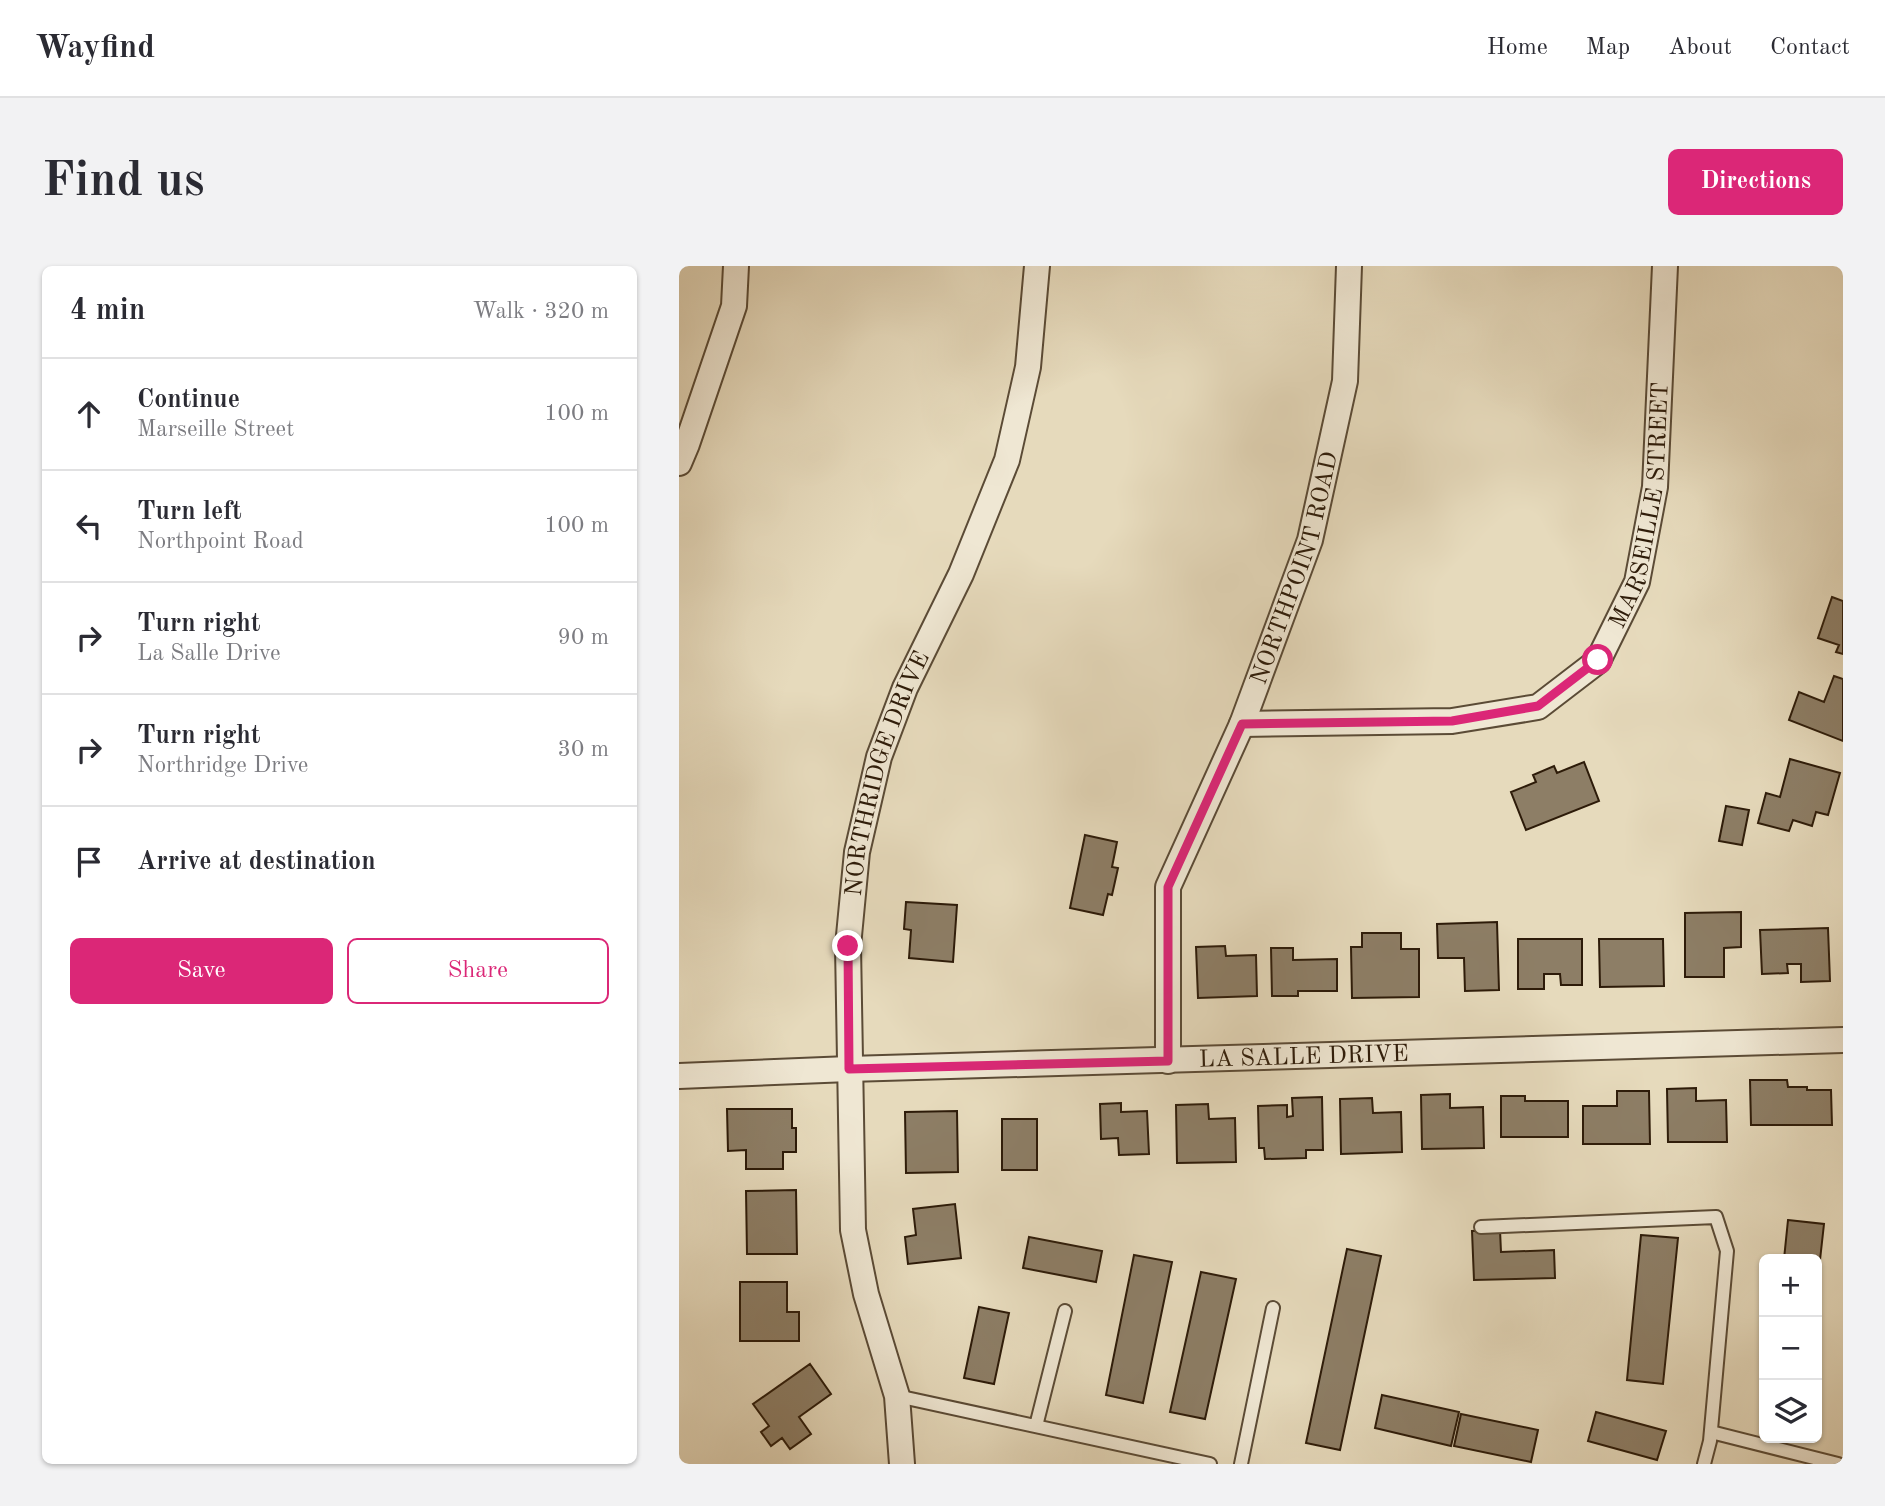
<!DOCTYPE html>
<html lang="en">
<head>
<meta charset="utf-8">
<style>
	:root { --surface:#fff; --page:#f2f2f3; --text:#2b2b33; --muted:#7c7c81; --line:#e1e1e2; --accent:#db2777 }
	body { margin:0; font-family:"Old Standard TT",serif; background:var(--page); color:var(--text) }
	.controls { position:absolute; right:21px; bottom:21px; display:grid; overflow:hidden; border-radius:10px; box-shadow:0 2px 5px #0004 }
	.controls button { width:63px; height:63px; display:grid; place-items:center; padding:0; border:0; border-bottom:2px solid var(--line); background:var(--surface); color:var(--text); font:35px sans-serif }
	.stop { position:absolute; width:21px; height:21px; margin:-16px; border:5px solid #db2777; border-radius:50%; background:#fff }
	.stop.end { background:#db2777; border-color:#fff; box-shadow:0 2px 7px #0008 }
	.list { margin:0; padding:0; list-style:none }
	h2 { display:flex; justify-content:space-between; align-items:center; height:91px; margin:0; padding:0 28px; font-size:30px }
	h2 small { font-size:23px; font-weight:400; color:var(--muted) }
	.list li { display:grid; grid-template-columns:46px 1fr auto; gap:21px; align-items:center; box-sizing:border-box; height:112px; padding:0 28px; border-top:2px solid var(--line) }
	.list b { display:block; font-size:26px; white-space:nowrap }
	.list p { margin:0; font-size:23px; white-space:nowrap; color:var(--muted) }
	.list em { font-size:23px; font-style:normal; color:var(--muted) }
	.actions { display:flex; gap:14px; padding:21px 28px }
	.actions a { flex:1; padding:16px 0; border:2px solid var(--accent); border-radius:10px; text-align:center; font-size:24px; color:var(--accent) }
	.actions .main { background:var(--accent); color:#fff }
	.icon { flex:none; width:38px; height:38px; fill:none; stroke:currentColor; stroke-width:2; stroke-linecap:round; stroke-linejoin:round }
	.map { position:relative; flex:none; width:1164px; height:1198px; overflow:hidden; border-radius:10px }
	header { display:flex; align-items:center; gap:42px; box-sizing:border-box; height:98px; padding:0 35px; background:var(--surface); border-bottom:2px solid var(--line) }
	header strong { font-size:33px }
	nav { display:flex; gap:38px; margin-inline-start:auto; font-size:24px }
	.intro { display:flex; align-items:center; justify-content:space-between; box-sizing:border-box; height:168px; padding:0 42px }
	h1 { margin:0; font-size:49px }
	.button { padding:18px 32px; border-radius:10px; background:var(--accent); color:#fff; font-size:24px; font-weight:700 }
	main { display:flex; gap:42px; padding:0 42px }
	aside { flex:1; background:var(--surface); border-radius:10px; box-shadow:0 2px 5px #0004 }
	.map>svg:first-child { display:block }
	.building { fill:#8d7e66; stroke:#2d1b09; stroke-width:2 }
	.lines { fill:none; stroke-linecap:round; stroke-linejoin:round }
	.service-casing { stroke:#5b4b36; stroke-width:16 }
	.minor-casing { stroke:#5b4b36; stroke-width:28 }
	.service { stroke:#efe7d3; stroke-width:12 }
	.minor { stroke:#efe7d3; stroke-width:24 }
	.route { stroke:#db2777; stroke-width:9 }
	.labels { text-anchor:middle; stroke-width:7; stroke-linejoin:round; paint-order:stroke }
	.street-label { font-size:24px; fill:#2d1b09; stroke:#efe7d3 }
</style>
</head>
<body>
<header>
<strong>Wayfind</strong>
<nav><a>Home</a><a>Map</a><a>About</a><a>Contact</a></nav>
</header>
<div class="intro"><h1>Find us</h1><a class="button">Directions</a></div>
<main>
<aside>
<h2>4 min<small>Walk · 320 m</small></h2>
<ul class="list">
<li><svg class="icon" aria-label="ahead" viewBox="0 0 24 24"><path d="M12 20V5M6 11l6-6 6 6"/></svg><div><b>Continue</b><p>Marseille Street</p></div><em>100 m</em></li>
<li><svg class="icon" aria-label="left" viewBox="0 0 24 24"><path d="M17 20v-9H6M10 6l-5 5 5 5"/></svg><div><b>Turn left</b><p>Northpoint Road</p></div><em>100 m</em></li>
<li><svg class="icon" aria-label="right" viewBox="0 0 24 24"><path d="M7 20v-9h11M14 6l5 5-5 5"/></svg><div><b>Turn right</b><p>La Salle Drive</p></div><em>90 m</em></li>
<li><svg class="icon" aria-label="right" viewBox="0 0 24 24"><path d="M7 20v-9h11M14 6l5 5-5 5"/></svg><div><b>Turn right</b><p>Northridge Drive</p></div><em>30 m</em></li>
<li><svg class="icon" aria-label="arrive" viewBox="0 0 24 24"><path d="M6 21V4h12l-3 4 3 4H6"/></svg><div><b>Arrive at destination</b></div></li>
</ul>
<div class="actions"><a class="main">Save</a><a>Share</a></div>
</aside>
<div class="map">
<svg width="1164" height="1198" viewBox="0 0 1164 1198">
	<rect width="100%" height="100%" fill="#e6dabc"/>
	<filter id="stains"><feTurbulence type="fractalNoise" baseFrequency=".00286" numOctaves="4"/><feColorMatrix values="0 0 0 0 .2 0 0 0 0 .09 0 0 0 0 .02 0 0 0 .5 -.17"/></filter>
	<radialGradient id="worn" r=".72"><stop offset=".6" stop-color="#630" stop-opacity="0"/><stop offset="1" stop-color="#630" stop-opacity=".3"/></radialGradient>
	<!-- building -->
	<path class="building" d="M1153,331L1164,335V388L1157,386L1160,379L1139,372Z
		M1155,410L1164,413V475L1110,454L1120,426L1145,436Z
		M1111,493L1161,507L1149,549L1137,546L1133,560L1114,554L1110,565L1079,557L1087,527L1101,531Z
		M905,496L920,535L847,564L832,526L857,516L854,509L875,500L878,507Z
		M1047,540L1070,544L1063,579L1040,575Z
		M406,569L438,576L433,601L439,602L433,629L429,628L424,649L391,642Z
		M227,636L278,639L274,696L230,692L232,664L225,663Z
		M1062,646V681L1045,682V711H1006V647Z
		M818,656L820,724L786,725L785,692H759L758,658Z
		M1149,662L1151,715L1122,716V698H1108L1109,707L1083,708L1081,664Z
		M683,667H722V683H740V731L673,732L672,681H683Z
		M839,673H903V719H882L881,708H865V723H839Z
		M920,673H984L985,720L921,721Z
		M546,680L547,690L577,689L578,730L519,732L517,681Z
		M592,682H614V694L658,693V725H619V730H593Z
		M1071,814H1108L1109,821H1128V824H1152L1153,859H1072Z
		M1017,822V835L1047,834L1048,876H989L988,823Z
		M938,825H970L971,878H904V840H938Z
		M771,828V842L804,841L805,882L743,883L742,829Z
		M822,830H846V835H889V871H822Z
		M643,831L644,884H627V892L586,893L585,882H580L579,840L608,839V851L614,850L613,832Z
		M693,832L694,847L722,846L723,886L662,888L661,833Z
		M442,837V846L468,845L470,888L440,889L439,872L422,873L421,838Z
		M529,838L530,853L556,852L557,896L498,897L497,839Z
		M48,843H113V862H117V886H104V903H67V884L49,885Z
		M278,845L279,906L227,907L226,846Z
		M323,853H358V904H323Z
		M117,924L118,988H68L67,925Z
		M276,938L282,992L229,998L226,971L237,969L234,943Z
		M1109,954L1145,958L1138,1021V993H1105Z
		M821,964L822,986L875,984L876,1012L795,1014L793,965Z
		M962,969L999,972L984,1118L948,1114Z
		M350,971L423,985L417,1016L344,1002Z
		M668,983L702,990L661,1184L627,1177Z
		M455,989L493,996L464,1137L427,1129Z
		M522,1006L557,1013L526,1153L491,1146Z
		M61,1016H108V1046H120V1075H61Z
		M300,1041L330,1047L315,1118L285,1112Z
		M131,1098L152,1128L120,1151L132,1168L111,1183L103,1172L92,1180L82,1166L90,1160L74,1138Z
		M703,1129L780,1146L772,1180L696,1162Z
		M917,1146L987,1165L978,1194L909,1175Z
		M782,1148L859,1164L852,1196L775,1180Z"/>
	<g class="lines">
		<!-- service casing -->
		<g class="service-casing">
			<path id="service" d="M802,961L1037,951L1048,985L1031,1175L1025,1198
				M218,1130L531,1198
				M357,1160L386,1045
				M1032,1166L1159,1198
				M562,1198L594,1042"/>
		</g>
		<!-- minor casing -->
		<g class="minor-casing">
			<g id="minor">
				<path d="M0,197L8,178L55,40L57,0"/>
				<path id="s1" d="M563,458L773,455L859,441L919,395L958,316L976,221L986,0"/>
				<path id="s2" d="M489,795V621L563,458L631,274L666,115L670,0"/>
				<path id="s3" d="M0,810L170,803L1164,774"/>
				<path id="s4" d="M223,1198L218,1130L187,1028L174,964L169,680L178,586L200,491L226,422L282,308L328,194L349,101L358,0"/>
			</g>
		</g>
		<!-- service -->
		<use href="#service" class="service"/>
		<!-- minor -->
		<use href="#minor" class="minor"/>
	</g>
	<g class="lines">
		<!-- route -->
		<path class="route" d="M169,680L170,803L489,795V621L563,458L773,455L859,440L919,394"/>
	</g>
	<g class="labels">
		<!-- street labels -->
		<g class="street-label">
			<text dy="8" stroke="none"><textPath href="#s1" startOffset="537">MARSEILLE STREET</textPath></text>
			<text dy="8" stroke="none"><textPath href="#s2" startOffset="518">NORTHPOINT ROAD</textPath></text>
			<text dy="8" stroke="none"><textPath href="#s4" startOffset="702">NORTHRIDGE DRIVE</textPath></text>
			<text dy="8" stroke="none"><textPath href="#s3" startOffset="625">LA SALLE DRIVE</textPath></text>
		</g>
	</g>
	<rect width="100%" height="100%" filter="url(#stains)"/>
	<rect width="100%" height="100%" fill="url(#worn)"/>
</svg>
<div class="controls">
<button>+</button>
<button>−</button>
<button><svg class="icon" aria-label="layers" viewBox="0 0 24 24"><path d="M12 4l9 5-9 5-9-5zM3 14l9 5 9-5"/></svg></button>
</div>
<div class="stop" style="left:919px;top:394px"></div>
<div class="stop end" style="left:169px;top:680px"></div>
</div>
</main>
</body>
</html>
